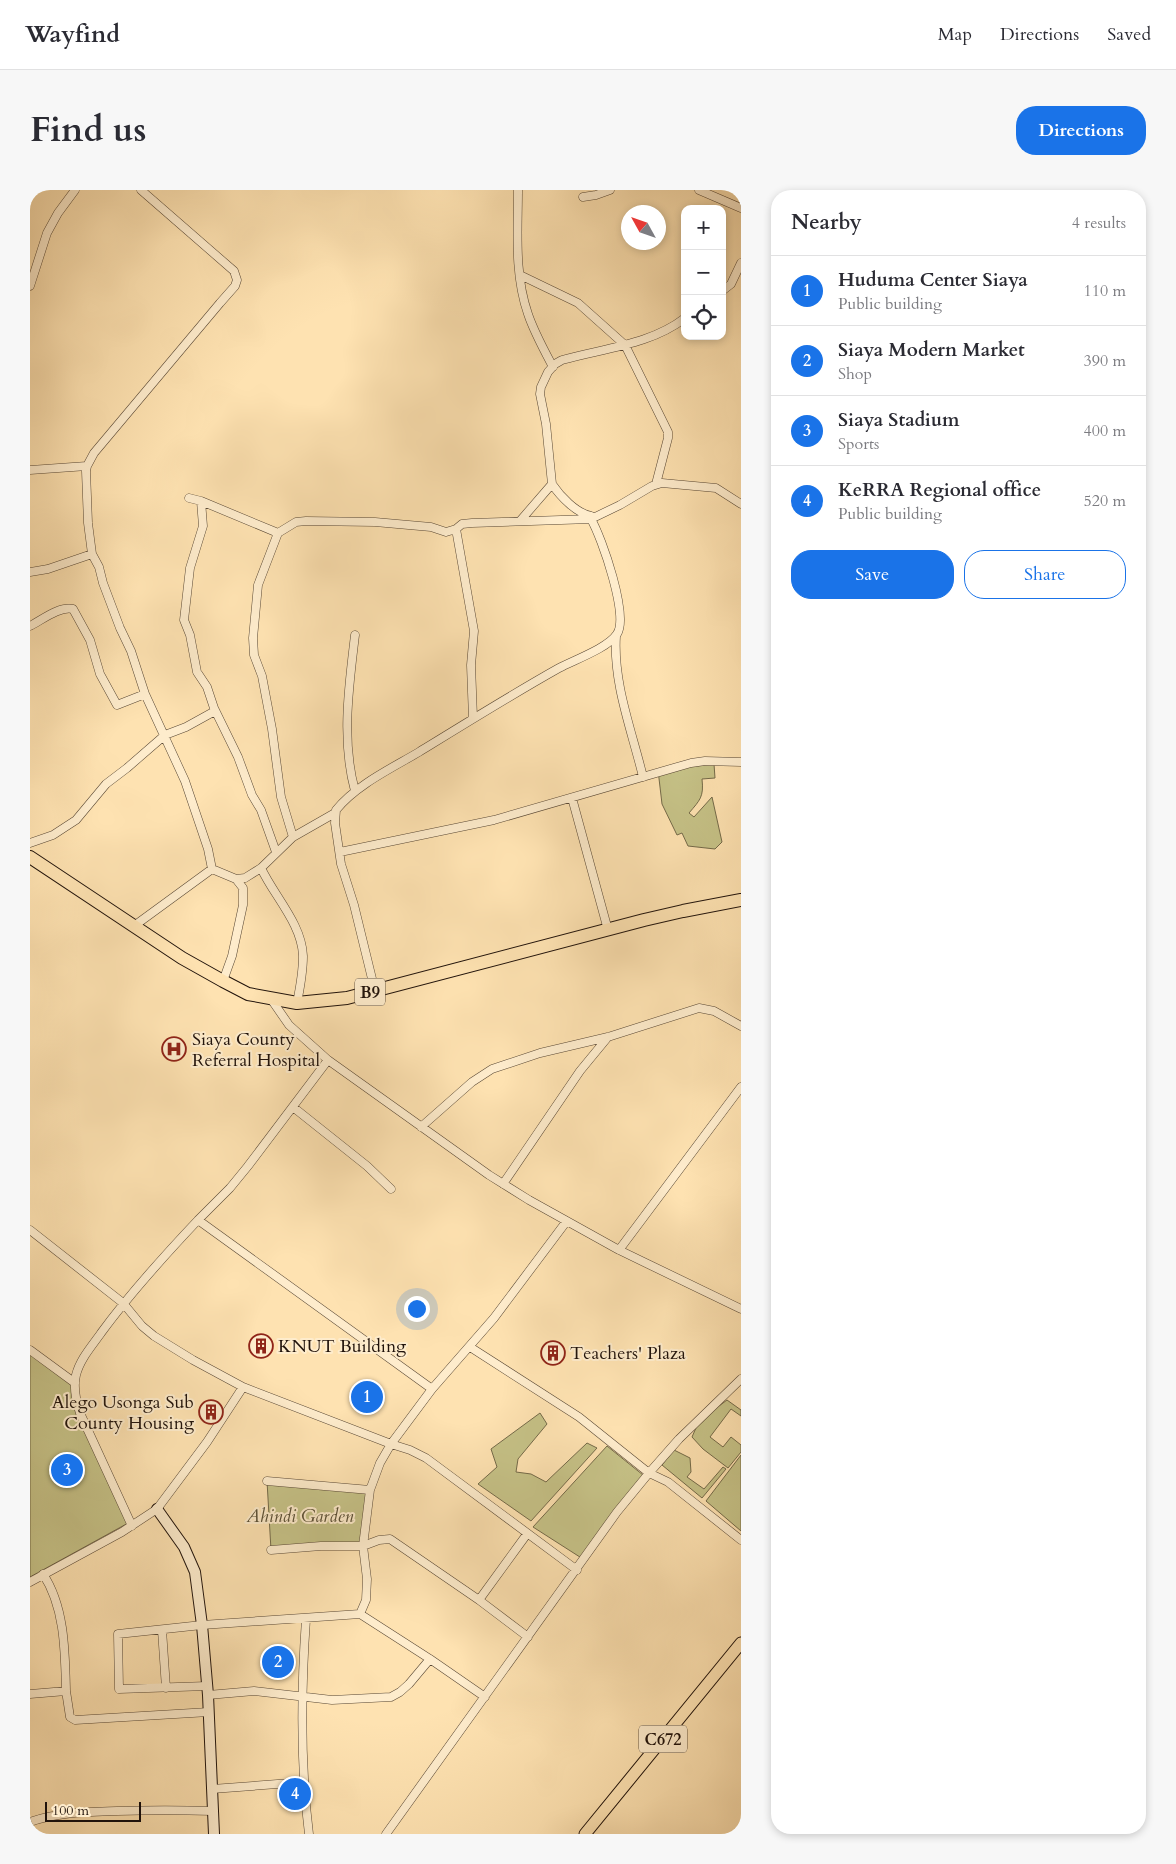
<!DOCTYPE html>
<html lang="en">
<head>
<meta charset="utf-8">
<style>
	:root { --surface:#fff; --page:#f7f7f7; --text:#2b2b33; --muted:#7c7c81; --line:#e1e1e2; --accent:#1a73e8 }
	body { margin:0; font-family:Cardo,serif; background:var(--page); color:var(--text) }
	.controls { position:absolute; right:15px; top:15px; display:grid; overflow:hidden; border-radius:10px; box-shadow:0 2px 8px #0003 }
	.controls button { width:45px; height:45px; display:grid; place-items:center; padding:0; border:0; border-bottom:1px solid var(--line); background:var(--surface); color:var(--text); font:25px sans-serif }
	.compass { position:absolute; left:591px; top:15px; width:45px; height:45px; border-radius:50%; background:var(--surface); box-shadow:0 2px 8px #0003; rotate:310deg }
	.scale { position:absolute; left:15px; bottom:12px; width:96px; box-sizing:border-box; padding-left:5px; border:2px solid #21130b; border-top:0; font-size:14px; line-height:18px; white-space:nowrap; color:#21130b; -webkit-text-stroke:4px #feeccc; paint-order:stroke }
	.you { position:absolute; left:386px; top:1118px; width:18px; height:18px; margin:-12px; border:4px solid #fff; border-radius:50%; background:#1a73e8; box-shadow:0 0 0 8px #1a73e833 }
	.badge { display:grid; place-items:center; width:32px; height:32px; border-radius:50%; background:var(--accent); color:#fff; font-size:16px; font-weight:700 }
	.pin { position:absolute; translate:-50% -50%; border:2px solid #fff; box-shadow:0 1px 5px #0006 }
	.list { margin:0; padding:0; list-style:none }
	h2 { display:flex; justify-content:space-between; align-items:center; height:65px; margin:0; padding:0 20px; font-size:21px }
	h2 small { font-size:16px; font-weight:400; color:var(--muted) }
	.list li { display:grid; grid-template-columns:32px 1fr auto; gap:15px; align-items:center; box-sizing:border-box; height:70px; padding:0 20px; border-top:1px solid var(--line) }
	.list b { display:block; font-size:19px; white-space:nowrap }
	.list p { margin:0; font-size:16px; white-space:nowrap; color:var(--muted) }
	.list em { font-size:16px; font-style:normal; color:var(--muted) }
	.actions { display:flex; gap:10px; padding:15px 20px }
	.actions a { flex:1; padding:11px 0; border:1px solid var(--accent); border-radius:20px; text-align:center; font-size:18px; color:var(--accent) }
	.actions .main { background:var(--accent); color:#fff }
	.icon { flex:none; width:28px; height:28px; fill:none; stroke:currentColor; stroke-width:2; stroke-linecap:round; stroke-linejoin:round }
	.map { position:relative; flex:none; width:711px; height:1644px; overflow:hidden; border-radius:20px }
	header { display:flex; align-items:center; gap:30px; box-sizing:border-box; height:70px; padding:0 25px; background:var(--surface); border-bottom:1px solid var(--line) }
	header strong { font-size:24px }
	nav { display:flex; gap:28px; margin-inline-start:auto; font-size:18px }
	.intro { display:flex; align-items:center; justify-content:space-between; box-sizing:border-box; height:120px; padding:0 30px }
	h1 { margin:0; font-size:35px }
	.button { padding:12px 22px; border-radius:20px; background:var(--accent); color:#fff; font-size:18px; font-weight:700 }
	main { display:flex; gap:30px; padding:0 30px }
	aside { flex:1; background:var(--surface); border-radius:20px; box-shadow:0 2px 8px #0003 }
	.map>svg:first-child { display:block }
	.green { fill:#c6c287; stroke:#746a49 }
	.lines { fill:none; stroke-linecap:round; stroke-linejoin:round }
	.minor-casing { stroke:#584734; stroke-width:9 }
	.secondary-casing { stroke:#21130b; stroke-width:12 }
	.primary-casing { stroke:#21130b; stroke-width:13 }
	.trunk-casing { stroke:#21130b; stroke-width:14 }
	.minor { stroke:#feeccc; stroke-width:8 }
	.secondary { stroke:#feeccc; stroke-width:10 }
	.primary { stroke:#fee2b1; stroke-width:11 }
	.trunk { stroke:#fee2b1; stroke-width:12 }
	.labels { text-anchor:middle; stroke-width:4; stroke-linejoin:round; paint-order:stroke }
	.shield { fill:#feeccc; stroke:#635445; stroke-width:1 }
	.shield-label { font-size:16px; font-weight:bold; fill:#21130b }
	.poi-label { font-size:18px; fill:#21130b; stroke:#feeccc; text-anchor:start }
	.park-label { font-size:18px; font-style:italic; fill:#5b5036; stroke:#feeccc }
</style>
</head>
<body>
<header>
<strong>Wayfind</strong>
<nav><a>Map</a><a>Directions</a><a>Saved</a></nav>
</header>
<div class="intro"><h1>Find us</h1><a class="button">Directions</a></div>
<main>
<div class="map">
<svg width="711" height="1644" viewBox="0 0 711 1644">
	<rect width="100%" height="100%" fill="#fee2b1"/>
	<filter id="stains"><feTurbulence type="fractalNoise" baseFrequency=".004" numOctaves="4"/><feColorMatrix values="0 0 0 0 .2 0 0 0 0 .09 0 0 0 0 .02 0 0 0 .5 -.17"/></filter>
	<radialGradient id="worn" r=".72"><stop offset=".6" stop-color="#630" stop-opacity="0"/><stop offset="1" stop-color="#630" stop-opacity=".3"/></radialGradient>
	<!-- green -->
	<path class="green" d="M684,574L685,588L672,589C674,607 670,610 659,623L664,627L682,607L692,652L685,659L658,656L652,643L647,645L632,614L628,580Z
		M0,1161L45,1193L48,1227L100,1332L0,1387Z
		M697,1210L711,1220V1226L701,1219L680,1247L693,1257L701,1247L711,1255V1262L698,1278L673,1259L662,1247L669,1231Z
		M510,1223L517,1234L488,1269L486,1282L501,1284L516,1292L557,1253L567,1258L501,1331L448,1294L467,1277L461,1259Z
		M577,1256L613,1285L553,1369L503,1337Z
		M644,1260L660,1268L661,1282L657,1287L674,1299L693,1277L696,1279L672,1308L632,1275Z
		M711,1265V1341L676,1311Z
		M237,1291L336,1300L333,1356L241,1360Z"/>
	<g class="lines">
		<!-- minor casing -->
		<g class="minor-casing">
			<path id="minor" d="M111,0L204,81L207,90L205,96L190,113L64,263L57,276L56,281L58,333L62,364L69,377L73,393L90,438L101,461L115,504L155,591L178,659L182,679L206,689L215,688L231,678L263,647L305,623
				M488,0C488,41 484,84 498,124C504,142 514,160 523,177
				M669,0L711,18
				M553,7L566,5L580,0
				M490,85L548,113L595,155L638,242V248L626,294
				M0,96L17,43L28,23L45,0
				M692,101L701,94L711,73
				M0,280L57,276
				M159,308L171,311L248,343
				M171,311L173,336L160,378L154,430L160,445L167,482L177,497L184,518L208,567L222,605L231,620L246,662
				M561,326C546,323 530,306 522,294L516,234L510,204L511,197L518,182L525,174L532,170C574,158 620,155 655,128
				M490,331L522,294
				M426,339L444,441L441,475L443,528
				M0,382L18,379L62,364
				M0,436C12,430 29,416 43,419L60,450L70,484L87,515L115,504
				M325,445C319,496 311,550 325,601
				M586,446C583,494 602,541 613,587
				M542,608L578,740
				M263,647L251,607L242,539L232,486L224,465L223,448L228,395L248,343L266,332L276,331L345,332L401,337L416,342L426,339L432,334L442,333L561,329L590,315L622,296L632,293L686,298L711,314
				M0,653L23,645L46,630L76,594L97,578L135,545L156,537L185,521
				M310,662L464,630L661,573L675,571L711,572
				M231,678C244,706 272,734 273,766C273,781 270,798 267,813
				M104,736L182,679
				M193,791L202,766L213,715V698L206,689
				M345,801L324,715L311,674L305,633L306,620C326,595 362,578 389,562C436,533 481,505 529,478C544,470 578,458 587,444C599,426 572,348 561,329
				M241,809L259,835L298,870L218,976L200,998L168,1030L402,1199
				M298,870L459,985L499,1010L589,1060L711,1119
				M263,917L337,976L361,999
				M391,937L442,892L462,879L510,863L578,847L669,818L684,821L711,836
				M473,994L550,881L578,847
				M0,1040L93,1113L112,1136L124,1146L163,1170L213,1197
				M589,1060L711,897
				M440,1157L549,1227L619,1283L638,1292L711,1350
				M0,1160L45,1193
				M237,1291L340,1300
				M102,1336L50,1223C46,1211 43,1198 46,1185C50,1169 62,1156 71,1143C101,1102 134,1066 168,1030
				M241,1360L291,1356H333L349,1350L360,1349L449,1410L498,1447
				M13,1384C35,1417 35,1462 36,1501
				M0,1392L92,1342L127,1319L177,1252L213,1197L361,1254L402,1199L464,1128L536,1032
				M449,1410L497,1344
				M330,1424L400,1469L455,1507
				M276,1429C271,1500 270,1573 279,1644
				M132,1440L136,1498
				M177,1496L89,1499L88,1444L172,1435L330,1424L336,1410L337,1389L333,1356L340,1300L350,1273L361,1254L380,1260L396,1268L547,1380
				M0,1504L36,1501L40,1527L45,1530L179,1522
				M178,1505L224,1501L302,1510L361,1507L370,1502L379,1494L400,1469
				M182,1599L274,1592
				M0,1632C28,1622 58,1622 87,1621C119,1620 151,1620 183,1621
				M356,1644L587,1322L619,1283L649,1249L711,1189"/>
		</g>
		<!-- secondary casing -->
		<g class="secondary-casing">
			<path id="secondary" d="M127,1319L154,1357L165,1382L172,1435L178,1505L184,1644"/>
		</g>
		<!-- primary casing -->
		<g class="primary-casing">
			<path id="primary" d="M555,1644L711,1453"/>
		</g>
		<!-- trunk casing -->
		<g class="trunk-casing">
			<path id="trunk" d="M0,667L152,768L193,791L218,804L267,813L317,808L614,730L653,721L711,710"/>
		</g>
		<!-- minor -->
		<use href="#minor" class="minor"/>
		<!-- secondary -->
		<use href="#secondary" class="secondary"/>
		<!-- primary -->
		<use href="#primary" class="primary"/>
		<!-- trunk -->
		<use href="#trunk" class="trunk"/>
	</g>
	<!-- icons -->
	<defs>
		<g id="hospital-ring" transform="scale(1.25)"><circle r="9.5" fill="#feeccc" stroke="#8f2418" stroke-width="1.5"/><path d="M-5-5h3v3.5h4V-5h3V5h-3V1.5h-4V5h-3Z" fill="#8f2418"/></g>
		<g id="building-ring" transform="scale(1.25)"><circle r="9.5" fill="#feeccc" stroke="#8f2418" stroke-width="1.5"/><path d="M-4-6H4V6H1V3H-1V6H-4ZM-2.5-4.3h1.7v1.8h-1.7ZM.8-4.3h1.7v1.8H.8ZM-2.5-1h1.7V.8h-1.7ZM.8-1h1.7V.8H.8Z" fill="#8f2418"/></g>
	</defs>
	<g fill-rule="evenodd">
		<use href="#hospital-ring" x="144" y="859"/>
		<use href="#building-ring" x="231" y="1156"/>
		<use href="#building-ring" x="523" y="1163"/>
		<use href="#building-ring" x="181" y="1222"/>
	</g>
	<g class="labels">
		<!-- shield labels -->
		<g class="shield">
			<rect x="325" y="788.5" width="30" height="27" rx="4"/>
			<rect x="609" y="1535.5" width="48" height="27" rx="4"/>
		</g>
		<g class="shield-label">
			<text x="340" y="808">B9</text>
			<text x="633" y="1555">C672</text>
		</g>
		<!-- poi labels -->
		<g class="poi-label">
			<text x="162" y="855">Siaya County<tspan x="162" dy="21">Referral Hospital</tspan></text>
			<text x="248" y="1162">KNUT Building</text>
			<text x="540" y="1169">Teachers' Plaza</text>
			<text x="164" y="1218" text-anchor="end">Alego Usonga Sub<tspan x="164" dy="21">County Housing</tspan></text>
		</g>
		<!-- park labels -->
		<g class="park-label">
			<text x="270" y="1332">Ahindi Garden</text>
		</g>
	</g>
	<rect width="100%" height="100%" filter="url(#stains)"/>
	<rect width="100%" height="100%" fill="url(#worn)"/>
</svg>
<div class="controls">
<button>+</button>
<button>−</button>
<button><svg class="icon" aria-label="locate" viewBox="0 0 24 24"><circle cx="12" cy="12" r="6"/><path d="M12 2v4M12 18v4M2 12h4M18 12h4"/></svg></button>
</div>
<svg class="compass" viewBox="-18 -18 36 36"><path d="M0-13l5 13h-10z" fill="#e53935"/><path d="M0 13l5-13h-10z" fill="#7c7c81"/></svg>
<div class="scale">100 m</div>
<div class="you"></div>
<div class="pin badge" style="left:337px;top:1207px">1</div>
<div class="pin badge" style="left:248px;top:1472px">2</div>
<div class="pin badge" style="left:37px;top:1280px">3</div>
<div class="pin badge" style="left:265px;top:1604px">4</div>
</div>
<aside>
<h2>Nearby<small>4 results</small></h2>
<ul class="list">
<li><span class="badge">1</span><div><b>Huduma Center Siaya</b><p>Public building</p></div><em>110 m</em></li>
<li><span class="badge">2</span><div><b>Siaya Modern Market</b><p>Shop</p></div><em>390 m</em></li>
<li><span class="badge">3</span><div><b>Siaya Stadium</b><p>Sports</p></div><em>400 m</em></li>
<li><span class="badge">4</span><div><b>KeRRA Regional office</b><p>Public building</p></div><em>520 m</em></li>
</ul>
<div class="actions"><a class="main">Save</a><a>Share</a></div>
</aside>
</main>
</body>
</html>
